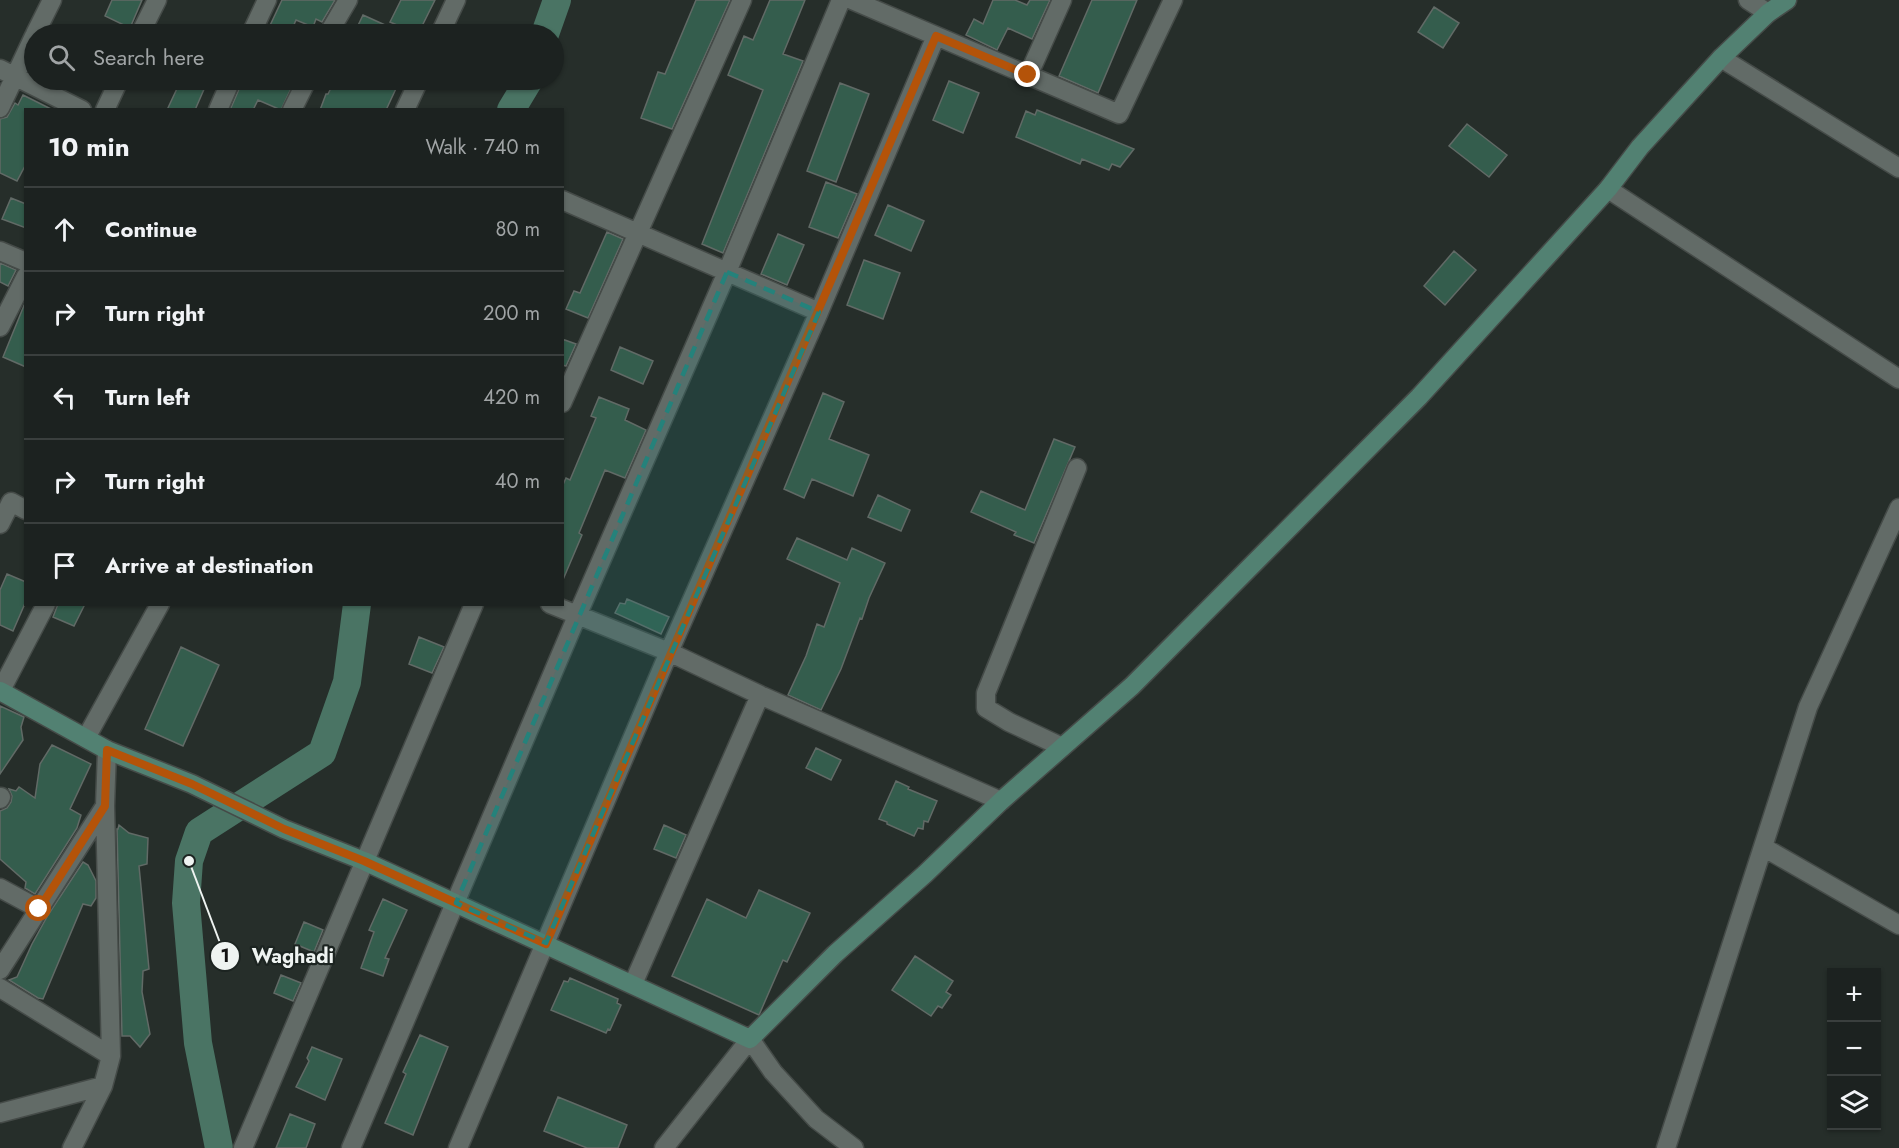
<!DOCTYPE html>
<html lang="en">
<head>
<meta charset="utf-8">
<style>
	:root { --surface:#1c2220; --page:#292f2d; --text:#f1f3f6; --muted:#a0a4a5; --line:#3a3f3e }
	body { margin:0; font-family:Jost,sans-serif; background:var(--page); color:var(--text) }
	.controls { position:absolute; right:18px; bottom:18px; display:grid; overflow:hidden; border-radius:0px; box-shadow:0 2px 4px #0004 }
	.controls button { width:54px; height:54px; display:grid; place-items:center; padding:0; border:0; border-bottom:2px solid var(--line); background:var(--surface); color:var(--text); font:30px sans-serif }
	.stop { position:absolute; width:18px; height:18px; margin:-14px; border:4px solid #b45309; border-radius:50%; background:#fff }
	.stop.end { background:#b45309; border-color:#fff; box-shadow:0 2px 6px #0008 }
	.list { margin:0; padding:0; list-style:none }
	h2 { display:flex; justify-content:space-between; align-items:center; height:78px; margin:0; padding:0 24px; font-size:26px }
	h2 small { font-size:20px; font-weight:400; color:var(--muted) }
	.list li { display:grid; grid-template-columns:39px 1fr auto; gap:18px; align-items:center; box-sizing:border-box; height:84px; padding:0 24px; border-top:2px solid var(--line) }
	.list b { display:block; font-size:22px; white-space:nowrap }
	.list em { font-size:20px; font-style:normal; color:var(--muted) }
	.icon { flex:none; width:33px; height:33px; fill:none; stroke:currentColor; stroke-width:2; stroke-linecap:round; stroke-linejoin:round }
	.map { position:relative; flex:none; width:1899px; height:1148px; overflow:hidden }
	.search { position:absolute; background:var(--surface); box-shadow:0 2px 4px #0004; left:24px; top:24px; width:540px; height:66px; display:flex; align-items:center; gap:15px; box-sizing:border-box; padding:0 21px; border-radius:33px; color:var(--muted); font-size:22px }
	.panel { position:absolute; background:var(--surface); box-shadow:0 2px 4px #0004; left:24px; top:108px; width:540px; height:498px; border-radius:0px }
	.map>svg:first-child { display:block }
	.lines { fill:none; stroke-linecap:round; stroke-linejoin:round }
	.river { stroke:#4a7464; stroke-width:28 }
	.building { fill:#345d4d; stroke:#616a66; stroke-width:1.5 }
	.street-casing { stroke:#454b48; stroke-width:21 }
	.secondary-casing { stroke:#454b48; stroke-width:21 }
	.street { stroke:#626b67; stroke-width:18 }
	.secondary { stroke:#528172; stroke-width:18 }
	.route { stroke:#b45309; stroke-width:8 }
	.marked { fill:#25827b; fill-opacity:0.2; stroke:#25827b; stroke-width:4.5; stroke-dasharray:12 8; stroke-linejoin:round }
	.leader { fill:none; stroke:#eef3f1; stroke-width:2 }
	.callout-dot { fill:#eef3f1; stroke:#1c2421; stroke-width:2 }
	.mark-label { font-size:18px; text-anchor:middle; font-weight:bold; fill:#111 }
	.callout-label { font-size:20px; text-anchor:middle; font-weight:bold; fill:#eef3f1; stroke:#1c2421; stroke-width:4.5; stroke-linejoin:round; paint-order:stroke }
</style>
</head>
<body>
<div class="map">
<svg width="1899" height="1148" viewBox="0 0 1899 1148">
	<rect width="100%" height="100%" fill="#262e2a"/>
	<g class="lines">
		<!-- river -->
		<path class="river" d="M545,34L557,0
			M511,110L529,80
			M219,1148L198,1043L186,903L189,861L199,832L322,753L347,682L357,604"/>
	</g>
	<!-- building -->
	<path class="building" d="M112,0H142L130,28L105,16Z
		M282,0H335L322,22L316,19L313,27L296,20L290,34H266Z
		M401,0H435L418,34L390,22Z
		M696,0H730L672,129L641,118L658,72L665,74Z
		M770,0H805L783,54L803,61L723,253L702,244L763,90L728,75L744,36L753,40Z
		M993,0H1015L1027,5L1030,0H1050L1032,39L1008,28L997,50L966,35L974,19L983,24Z
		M1092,0H1137L1098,93L1059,76Z
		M1434,7L1459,23L1443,48L1418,32Z
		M363,15L385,25L381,34H354Z
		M181,80H208L195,110H167Z
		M243,80H295L281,110L258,100L253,110H230Z
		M335,80H400L386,110H320L326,94H328Z
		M949,81L979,93L963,133L933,120Z
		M840,83L869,94L836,182L807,171Z
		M23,95L53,110H26V164L17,181L0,173V119L7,117L15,103L18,105Z
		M1037,110L1097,134L1134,149L1120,167L1112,164L1109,170L1082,159L1080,164L1016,137L1026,111L1035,115Z
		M1467,124L1507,155L1489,177L1449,146Z
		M826,182L857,194L838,238L809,227Z
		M11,198L26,204V228L2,219Z
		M888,205L924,221L911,251L875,235Z
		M607,232L623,239L588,318L566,309L574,291L580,293Z
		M778,234L804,245L787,285L761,274Z
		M1454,251L1476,270L1445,305L1424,286Z
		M864,260L900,273L883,319L847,305Z
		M0,263L16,270L8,286L0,282Z
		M25,303H26V367L3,357Z
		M562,339L576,344L566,366L562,365Z
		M620,347L653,361L643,384L611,370Z
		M823,393L844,402L829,439L869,455L853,496L812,479L804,498L784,489Z
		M599,397L629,409L625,420L646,430L625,478L605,470L579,533L582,535L562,582V487L566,478L570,480L596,418L591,416Z
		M1054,439L1075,447L1034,543L1014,535L1016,532L971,512L981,491L1025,510Z
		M878,495L910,510L901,531L868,517Z
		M797,538L847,560L852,548L885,563L869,598L862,619L860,618L841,669L821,710L788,695L806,656L817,624L824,627L840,583L787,559Z
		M7,574L26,582V601L13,631L0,625V590Z
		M627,599L669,617L661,634L615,613L620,603L625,604Z
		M58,604H85L74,626L53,617Z
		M419,637L444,647L432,673L409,664Z
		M181,647L219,665L183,746L145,729Z
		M0,706L24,717L21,727L23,740L0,774Z
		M52,745L91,764L70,809L81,815L77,828L35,894L25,888L26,882L0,859V811L7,808L11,802L12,796L9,789L16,791L19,787L35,798L40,764Z
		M816,748L841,760L831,780L806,768Z
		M896,781L909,787L908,789L937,801L928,822L924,821L923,829L918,828L914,836L887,824V822L879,819Z
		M119,825L129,833L148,838L147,864L139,866L149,969L143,971L142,992L150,1034L140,1047L130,1036H122L117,829H118Z
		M664,825L686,835L676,858L654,849Z
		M83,862L88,865L96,881V898L91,906L83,904L43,999L38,998L9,980L17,977L32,944L48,915Z
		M759,890L810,913L787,962L783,960L759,1015L672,976L707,899L746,918Z
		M383,899L407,910L385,958L389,959L383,976L361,968L374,932L369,930Z
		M304,922L323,930L314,952L295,944Z
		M915,956L953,981L946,992L951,995L942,1008L938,1006L931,1016L892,990Z
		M281,975L301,983L293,1001L274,993Z
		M570,978L618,999L617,1003L621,1005L610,1030L608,1029L606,1033L551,1010L564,981L568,982Z
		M420,1035L448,1047L413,1135L385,1123L406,1074L403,1072Z
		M312,1047L342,1059L325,1100L296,1087L309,1061L307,1058Z
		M558,1097L627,1125L618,1148H587L544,1131Z
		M290,1114L315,1124L306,1148H276Z"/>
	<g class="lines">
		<!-- street casing -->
		<g class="street-casing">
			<path id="street" d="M852,0L1119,114L1173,0
				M1748,0L1768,13
				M35,34L52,0
				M140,34L157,0
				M251,34L267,0
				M328,34L348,0
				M440,34L456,0
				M1721,58L1899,168
				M0,69L82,110
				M1028,76L1062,0
				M0,108L34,36
				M105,110L119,80
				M218,110L231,80
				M292,110L307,80
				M405,110L419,80
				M1608,189L1899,379
				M562,200L819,312L936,36
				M0,251L26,262
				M0,327L26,276
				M562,403L742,0
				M0,524L11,502L26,510
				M0,692L46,604
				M760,695L1001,801
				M86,738L160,604
				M1062,747L1009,722L986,708V693L1077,468
				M0,799L1,797
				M1763,847L1899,925
				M0,888L39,909
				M0,970L105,806
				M633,984L760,695L669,652L819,312
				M0,988L111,1056
				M0,1113L103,1086
				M72,1148L103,1086L111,1056L105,806L107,750
				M243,1148L474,604
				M351,1148L577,616L727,272L841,0
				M458,1148L669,652L550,604
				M664,1148L750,1039L773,1072L816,1119L854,1148
				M1666,1148L1808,707L1899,508"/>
		</g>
		<!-- secondary casing -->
		<g class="secondary-casing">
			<path id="secondary" d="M0,691L107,750L192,784L284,829L364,861L750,1039L835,954L925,874L1001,801L1132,686L1419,397L1608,189L1640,147L1721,58L1768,13L1787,0"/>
		</g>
		<!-- street -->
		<use href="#street" class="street"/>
		<!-- secondary -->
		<use href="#secondary" class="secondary"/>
	</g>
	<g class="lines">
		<!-- route -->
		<path class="route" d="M39,909L105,806L107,750L192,784L284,829L364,861L546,944C674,640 807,339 936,36L1028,75"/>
	</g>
	<!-- marked area -->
	<path class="marked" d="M727,272L819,312L546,943L456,903Z"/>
	<!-- callouts -->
	<path class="leader" d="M189 861L225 956"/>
	<g class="callout-dot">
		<circle cx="189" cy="861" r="6"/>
		<circle cx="225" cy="956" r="15"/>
	</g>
	<g class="mark-label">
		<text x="225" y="962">1</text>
	</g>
	<g class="callout-label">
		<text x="293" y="963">Waghadi</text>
	</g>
</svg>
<div class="controls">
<button>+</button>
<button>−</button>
<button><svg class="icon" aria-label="layers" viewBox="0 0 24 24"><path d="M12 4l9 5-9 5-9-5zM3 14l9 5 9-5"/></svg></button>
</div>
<div class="stop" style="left:39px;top:909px"></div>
<div class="stop end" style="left:1028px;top:75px"></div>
<div class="search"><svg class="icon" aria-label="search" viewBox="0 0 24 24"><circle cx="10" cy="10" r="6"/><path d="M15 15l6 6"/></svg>Search here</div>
<section class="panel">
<h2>10 min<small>Walk · 740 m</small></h2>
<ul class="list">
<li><svg class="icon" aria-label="ahead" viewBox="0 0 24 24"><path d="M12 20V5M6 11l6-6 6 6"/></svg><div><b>Continue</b></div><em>80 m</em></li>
<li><svg class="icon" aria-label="right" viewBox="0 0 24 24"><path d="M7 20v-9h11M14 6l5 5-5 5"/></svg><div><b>Turn right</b></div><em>200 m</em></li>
<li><svg class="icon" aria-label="left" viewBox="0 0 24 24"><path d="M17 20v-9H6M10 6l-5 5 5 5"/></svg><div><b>Turn left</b></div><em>420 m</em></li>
<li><svg class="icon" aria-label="right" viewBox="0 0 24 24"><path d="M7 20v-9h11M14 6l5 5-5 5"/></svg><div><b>Turn right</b></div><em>40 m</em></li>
<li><svg class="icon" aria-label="arrive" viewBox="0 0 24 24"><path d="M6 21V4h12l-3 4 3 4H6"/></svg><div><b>Arrive at destination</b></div></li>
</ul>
</section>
</div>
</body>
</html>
